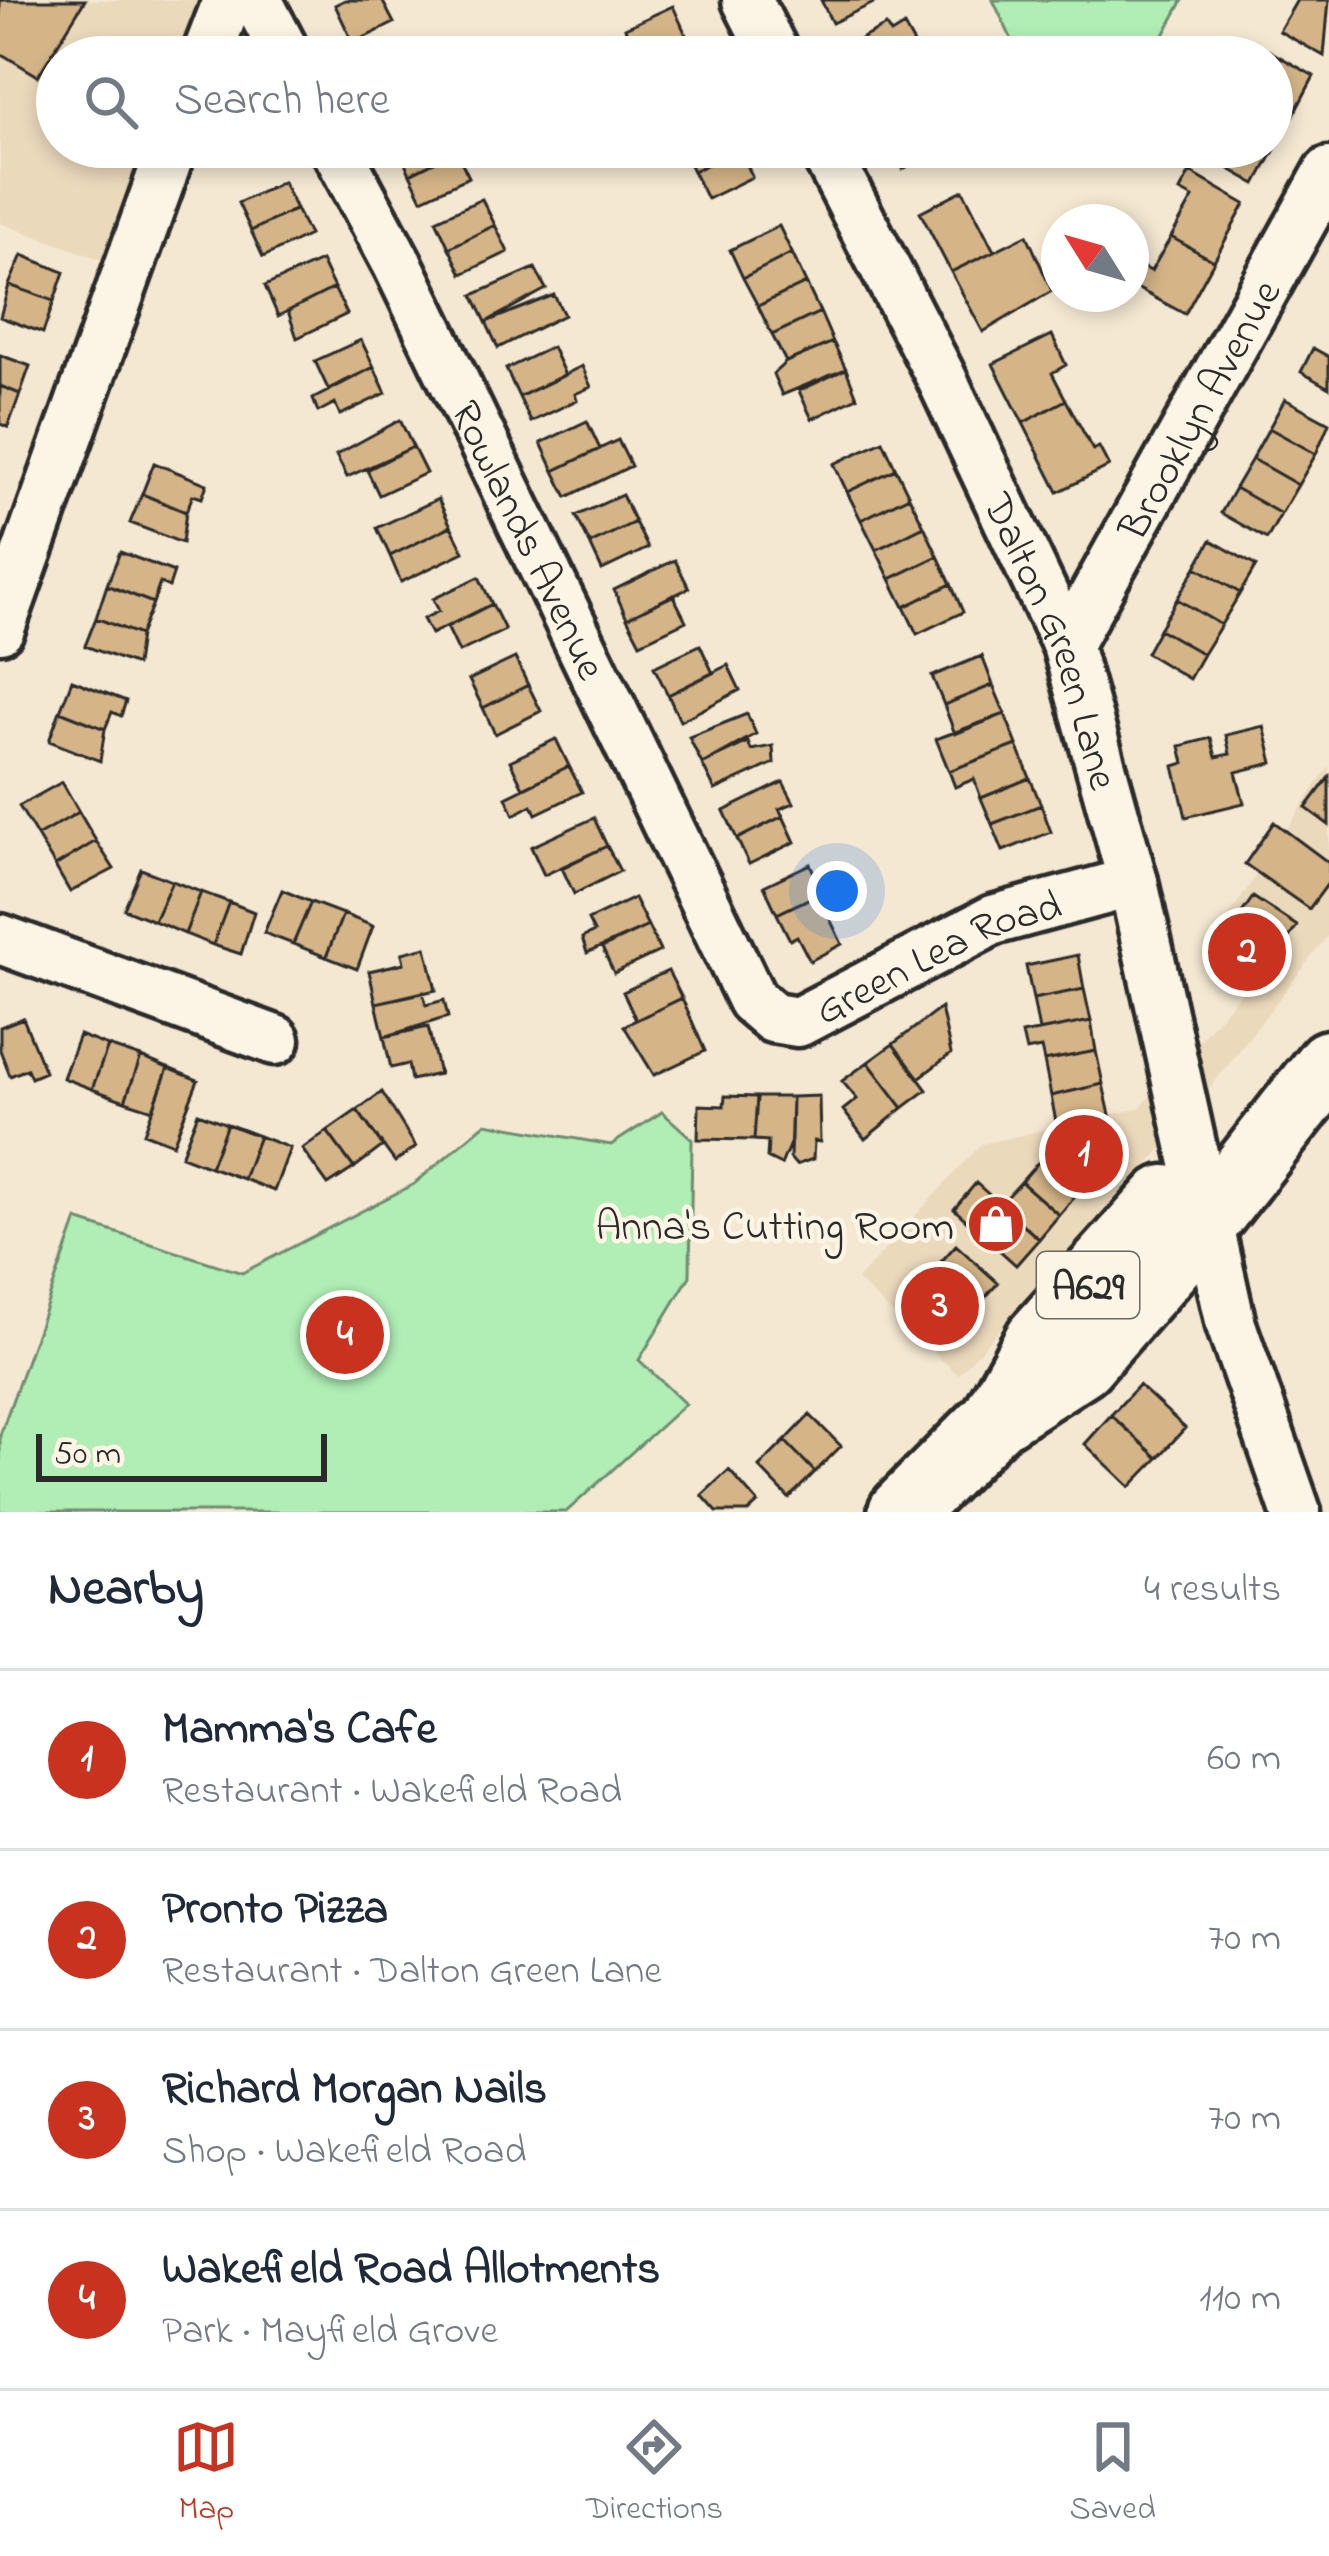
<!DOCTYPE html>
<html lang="en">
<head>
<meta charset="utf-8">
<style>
	:root { --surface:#fff; --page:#f6f6f7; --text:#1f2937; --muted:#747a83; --line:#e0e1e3; --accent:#c8321e }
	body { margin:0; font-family:"Indie Flower",sans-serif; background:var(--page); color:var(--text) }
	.compass { position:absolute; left:1041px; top:204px; width:108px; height:108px; border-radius:50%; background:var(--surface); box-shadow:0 6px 18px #0003; rotate:307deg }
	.scale { position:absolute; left:36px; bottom:30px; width:291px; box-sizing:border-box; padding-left:12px; border:6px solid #2b2b2b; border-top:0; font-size:33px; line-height:42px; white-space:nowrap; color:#2b2b2b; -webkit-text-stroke:9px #fcf5e5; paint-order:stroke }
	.you { position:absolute; left:837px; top:891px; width:42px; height:42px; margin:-30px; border:9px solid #fff; border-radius:50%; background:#1a73e8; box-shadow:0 0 0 18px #1a73e833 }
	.badge { display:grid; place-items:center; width:78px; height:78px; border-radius:50%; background:var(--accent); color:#fff; font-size:39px; font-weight:700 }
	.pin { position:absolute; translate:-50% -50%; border:6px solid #fff; box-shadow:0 3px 12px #0006 }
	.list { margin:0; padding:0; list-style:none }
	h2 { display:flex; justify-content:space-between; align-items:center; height:156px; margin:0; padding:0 48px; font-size:51px }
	h2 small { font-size:39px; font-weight:400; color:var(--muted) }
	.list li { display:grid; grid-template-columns:78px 1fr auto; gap:36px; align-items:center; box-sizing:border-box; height:180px; padding:0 48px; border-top:3px solid var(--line) }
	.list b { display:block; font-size:45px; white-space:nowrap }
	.list p { margin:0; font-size:39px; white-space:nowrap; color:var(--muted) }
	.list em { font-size:39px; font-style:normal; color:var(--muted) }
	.icon { flex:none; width:66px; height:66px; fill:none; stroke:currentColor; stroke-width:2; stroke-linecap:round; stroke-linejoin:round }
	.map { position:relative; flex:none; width:1329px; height:1512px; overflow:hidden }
	.search { position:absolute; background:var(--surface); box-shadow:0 6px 18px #0003; left:36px; right:36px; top:36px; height:132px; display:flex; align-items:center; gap:30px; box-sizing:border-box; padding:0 42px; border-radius:66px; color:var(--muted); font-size:45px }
	.sheet { height:876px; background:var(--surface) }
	nav { display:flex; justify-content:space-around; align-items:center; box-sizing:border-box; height:168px; border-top:3px solid var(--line); background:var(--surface); font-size:33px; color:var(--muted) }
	nav a { display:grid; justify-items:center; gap:6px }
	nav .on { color:var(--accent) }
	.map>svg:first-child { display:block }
	.built { fill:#ebd9bc }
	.green { fill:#b0eeb5; stroke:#6e8c70; stroke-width:3 }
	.building { fill:#d5b588; stroke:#2b2b2b; stroke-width:3 }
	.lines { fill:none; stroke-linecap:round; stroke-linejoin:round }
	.street-casing { stroke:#2b2b2b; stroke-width:57 }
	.highway-casing { stroke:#2b2b2b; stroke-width:75 }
	.street { stroke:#fcf5e5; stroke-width:48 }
	.highway { stroke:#fcf5e5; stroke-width:66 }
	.labels { text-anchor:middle; stroke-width:9; stroke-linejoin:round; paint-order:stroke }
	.shield { fill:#fcf5e5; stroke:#6a6863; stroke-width:3 }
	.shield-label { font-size:39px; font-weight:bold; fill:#2b2b2b }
	.street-label { font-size:42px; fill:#2b2b2b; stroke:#fcf5e5 }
	.poi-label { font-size:42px; fill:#2b2b2b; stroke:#fcf5e5; text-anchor:end }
</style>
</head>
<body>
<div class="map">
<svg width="1329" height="1512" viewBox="0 0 1329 1512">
	<rect width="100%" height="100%" fill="#f4e8d2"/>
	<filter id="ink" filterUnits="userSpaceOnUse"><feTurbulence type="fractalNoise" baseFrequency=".00833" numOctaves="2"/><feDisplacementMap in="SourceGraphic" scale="24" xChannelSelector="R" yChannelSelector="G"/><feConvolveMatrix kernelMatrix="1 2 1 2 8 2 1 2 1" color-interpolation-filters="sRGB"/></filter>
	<g filter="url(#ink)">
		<!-- built -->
		<path class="built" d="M0,0H201L180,57H57V147H147L105,261L0,223Z
			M1329,766V934L1170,1140L958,1375L857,1280L981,1144L1140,1108L1242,991L1205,952Z"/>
		<!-- green -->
		<path class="green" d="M993,0H1183L1152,57H1020Z
			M662,1112L692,1139L690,1276L639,1360L685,1404L566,1512H0V1435L77,1220L242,1273L414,1184L486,1123L611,1145Z"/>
		<!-- building -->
		<path class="building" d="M0,0H85L38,76L0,53Z
			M345,0H382L394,23L353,43L335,5Z
			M821,0H880L832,23Z
			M1297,0H1329L1324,56L1279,31Z
			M673,6L686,35L636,57L625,28Z
			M886,26L891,34L904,26L919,53L847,57L843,48Z
			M686,35L697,57H642Z
			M1259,45L1314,76L1285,131L1272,124V57H1252Z
			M1272,124L1285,131L1256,184L1198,151L1272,147Z
			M398,147H454L456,151L410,174Z
			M681,147H740L741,149L693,171Z
			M892,147H944L903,169Z
			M741,149L752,177L707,199L693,171Z
			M456,151L469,177L422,199L410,174Z
			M1190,172L1245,204L1214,261L1171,237L1193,198L1180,191Z
			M283,182L296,209L251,231L238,203Z
			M963,190L994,251L951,272L920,212Z
			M482,199L495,225L449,248L436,220Z
			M296,209L309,235L263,257L251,231Z
			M495,225L508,252L462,274L449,248Z
			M779,226L792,253L743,278L730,250Z
			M1027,235L1052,291L983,332L951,272Z
			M1171,237L1214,261L1185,314L1131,285L1139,265L1151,271Z
			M792,253L806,283L758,306L743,278Z
			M22,255L64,272L54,301L9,285Z
			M321,261L334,288L278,316L265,286Z
			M535,268L546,289L486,322L473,295Z
			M806,283L820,312L772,335L758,306Z
			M9,285L54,301L43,333L0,317Z
			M334,288L347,314L297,338L288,311Z
			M554,295L564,315L498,348L486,322Z
			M820,312L833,342L786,362L772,335Z
			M1052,335L1066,365L1052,373L1066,400L1023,423L993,364Z
			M361,340L374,367L328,389L315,361Z
			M833,342L846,369L782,395L773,374L786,362Z
			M552,347L565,375L519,397L506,369Z
			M1313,348L1329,357V388L1301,372Z
			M0,355L30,366L20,394L0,386Z
			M582,366L591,387L575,394L577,400L531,422L519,397Z
			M374,367L386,393L340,415L335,403L318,412L313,399Z
			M846,369L857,397L812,419L799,391Z
			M0,386L20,394L8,427L0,424Z
			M1285,399L1329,423L1316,454L1269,428Z
			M1066,400L1093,450L1099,447L1109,466L1058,492L1023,423Z
			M400,420L413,447L347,477L336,455Z
			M587,421L600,449L554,471L541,443Z
			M1269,428L1316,454L1298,485L1252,459Z
			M618,440L631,466L567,497L554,471Z
			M883,441L896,469L847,492L834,464Z
			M413,447L426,473L379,495L367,470Z
			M1252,459L1298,485L1281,514L1235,488Z
			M154,463L207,484L202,498L193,495L186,512L142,494Z
			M896,469L909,496L861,520L847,492Z
			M1235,488L1281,514L1267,539L1221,513Z
			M142,494L186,512L182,543L130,523Z
			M622,495L635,522L590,544L576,516Z
			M909,496L924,526L876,550L861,520Z
			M438,499L451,526L390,556L377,528Z
			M635,522L648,548L602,570L590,544Z
			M451,526L464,552L401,582L390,556Z
			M924,526L938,556L890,579L876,550Z
			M1211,540L1256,566L1240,593L1196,567Z
			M120,552L174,572L169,587L160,583L153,603L107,585Z
			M938,556L951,584L904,607L890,579Z
			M675,560L689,588L627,618L614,590Z
			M1196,567L1240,593L1221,625L1177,599Z
			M479,577L492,604L431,634L423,619L439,611L433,599Z
			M951,584L963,612L917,634L904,607Z
			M107,585L153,603L140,635L96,618Z
			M673,595L686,621L640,643L627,618Z
			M1177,599L1221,625L1203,654L1159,629Z
			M492,604L505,630L459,652L447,627Z
			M96,618L140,635L136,665L85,646Z
			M1159,629L1203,654L1189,679L1146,653Z
			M700,645L713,673L668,695L654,667Z
			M982,656L993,685L944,705L932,676Z
			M515,658L528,685L483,708L469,680Z
			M728,665L740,690L680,721L668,695Z
			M72,680L126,701L121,716L112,712L105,729L60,711Z
			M528,685L541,711L495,734L483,708Z
			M993,685L1005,714L955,734L944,705Z
			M60,711L105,729L100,761L49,741Z
			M747,714L756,734L702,764L689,737Z
			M1005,714L1017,745L949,771L936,739Z
			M1264,726L1273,763L1236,772L1244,803L1186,817L1174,766L1184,763L1180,746L1211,738L1216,757L1230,754L1226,735Z
			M556,739L569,766L523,788L510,761Z
			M748,742L751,750L773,746L774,763L715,790L702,764Z
			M1017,745L1030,778L981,798L974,779L955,787L949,771Z
			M569,766L582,792L536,814L532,805L514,815L506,797Z
			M1329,777V825L1306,808Z
			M1030,778L1041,805L992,824L981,798Z
			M62,782L79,812L37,836L19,806Z
			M783,782L794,803L779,809L783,816L737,839L724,811Z
			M1041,805L1051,832L1003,851L992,824Z
			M79,812L96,841L55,866L37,836Z
			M783,816L795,842L749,864L737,839Z
			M594,818L607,846L544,875L531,847Z
			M1274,822L1329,863V882L1309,909L1245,864Z
			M96,841L114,869L70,892L55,866Z
			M607,846L620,871L574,894L562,868Z
			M810,864L823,892L777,914L764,886Z
			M141,869L172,881L154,921L124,909Z
			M172,881L201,892L185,934L154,921Z
			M833,887L845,913L830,919L842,944L810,961L797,936L790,940L777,914Z
			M282,890L311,902L293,944L264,933Z
			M201,892L229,902L213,945L185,934Z
			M1253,897L1297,926L1279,952L1235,923Z
			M634,898L648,926L587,953L582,938L594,932L588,920Z
			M229,902L254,912L241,954L213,945Z
			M311,902L343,914L326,957L293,944Z
			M343,914L373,926L357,969L326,957Z
			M1235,923L1279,952L1259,982L1215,952Z
			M648,926L660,951L614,973L602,948Z
			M426,947L436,990L376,1003L369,971L404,963L402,953Z
			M1078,955L1084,989L1033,999L1026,966Z
			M668,971L682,998L636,1020L623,992Z
			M1084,989L1091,1021L1039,1031L1033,999Z
			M423,992L426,1005L444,1000L448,1017L384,1037L376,1003Z
			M682,998L705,1051L654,1075L624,1026Z
			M941,1008L951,1054L919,1078L893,1044Z
			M23,1018L45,1072L31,1078L27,1069L10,1076L0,1050V1027Z
			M1091,1021L1096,1051L1044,1061L1041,1048L1026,1051L1022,1034Z
			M428,1027L439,1074L411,1080L408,1064L391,1068L384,1037Z
			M79,1035L108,1046L92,1089L63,1078Z
			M893,1044L927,1090L903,1108L868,1062Z
			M108,1046L141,1057L125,1101L92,1089Z
			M1096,1051L1103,1084L1051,1096L1044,1061Z
			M141,1057L168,1068L153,1110L125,1101Z
			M868,1062L903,1108L865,1139L843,1110L857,1099L842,1081Z
			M168,1068L198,1080L173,1144L144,1133Z
			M1103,1084L1110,1115L1057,1127L1051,1096Z
			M382,1092L416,1147L395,1162L357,1110Z
			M725,1096L757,1097L754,1140L698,1139L699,1105L724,1106Z
			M819,1096L820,1142L814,1141L813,1159L796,1165L790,1158L792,1097Z
			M757,1097H792L791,1141L781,1165L767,1158L768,1141L754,1140Z
			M357,1110L383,1146L354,1168L327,1131Z
			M198,1113L227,1124L210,1167L181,1156Z
			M1110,1115L1117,1147L1059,1136L1057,1127Z
			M227,1124L259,1136L243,1179L210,1167Z
			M327,1131L354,1168L328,1185L302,1149Z
			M259,1136L290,1148L274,1191L243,1179Z
			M1059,1136L1117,1147L1085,1180L1049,1147Z
			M1042,1158L1080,1191L1059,1215L1021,1182Z
			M1021,1182L1059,1215L1039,1239L1000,1205Z
			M976,1183L1039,1239L1016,1265L954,1209Z
			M956,1245L998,1283L973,1311L931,1273Z
			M931,1273L973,1311L949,1338L907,1300Z
			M1139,1385L1185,1428L1158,1458L1111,1415Z
			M810,1415L841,1446L815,1472L785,1441Z
			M1111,1415L1158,1458L1130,1487L1085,1444Z
			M785,1441L815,1472L789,1498L759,1467Z
			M729,1470L758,1503L748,1512H717L702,1495Z"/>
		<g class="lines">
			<!-- street casing -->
			<g class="street-casing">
				<g id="street">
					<path d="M257,0L287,57"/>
					<path d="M747,0L776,57"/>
					<path d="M206,57L228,0"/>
					<path id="s1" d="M335,147L398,265L752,1000L773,1018L798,1022L993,920L1133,882"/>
					<path id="s2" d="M823,147L941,377L1067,645L1133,882L1231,1325L1296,1512"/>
					<path d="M0,628L172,147"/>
					<path id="s3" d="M1067,645L1329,172"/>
					<path d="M0,939L275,1040"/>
				</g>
			</g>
			<!-- highway casing -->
			<g class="highway-casing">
				<path id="highway" d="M997,1415L1039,1339L1165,1199
					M902,1512L996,1418L1081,1363L1207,1220L1329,1064"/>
			</g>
			<!-- street -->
			<use href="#street" class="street"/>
			<!-- highway -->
			<use href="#highway" class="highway"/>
		</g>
	</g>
	<!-- icons -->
	<defs>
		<g id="shop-disc" transform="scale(3)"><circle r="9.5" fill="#c8321e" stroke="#fcf5e5"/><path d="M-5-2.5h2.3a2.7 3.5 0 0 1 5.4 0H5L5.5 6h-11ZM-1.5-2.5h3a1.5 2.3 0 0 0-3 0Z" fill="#fff"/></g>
	</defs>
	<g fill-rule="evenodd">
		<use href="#shop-disc" x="996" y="1224"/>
	</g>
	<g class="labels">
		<!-- shield labels -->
		<rect class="shield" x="1037" y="1252" width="102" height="66" rx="9"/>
		<g class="shield-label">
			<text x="1088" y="1299">A629</text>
		</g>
		<!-- street labels -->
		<g class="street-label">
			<text dy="15" stroke="none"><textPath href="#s3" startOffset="270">Brooklyn Avenue</textPath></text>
			<text dy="15" stroke="none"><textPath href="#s1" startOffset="438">Rowlands Avenue</textPath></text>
			<text dy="15" stroke="none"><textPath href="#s2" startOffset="546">Dalton Green Lane</textPath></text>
			<text dy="15" stroke="none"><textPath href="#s1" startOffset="1158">Green Lea Road</textPath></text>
		</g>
		<!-- poi labels -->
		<g class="poi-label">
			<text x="954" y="1239">Anna's Cutting Room</text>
		</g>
	</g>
</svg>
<svg class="compass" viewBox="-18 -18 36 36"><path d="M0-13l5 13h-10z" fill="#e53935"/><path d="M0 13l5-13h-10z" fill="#747a83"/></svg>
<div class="scale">50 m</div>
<div class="you"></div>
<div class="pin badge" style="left:1084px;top:1154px">1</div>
<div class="pin badge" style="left:1247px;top:952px">2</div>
<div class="pin badge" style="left:940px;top:1306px">3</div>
<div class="pin badge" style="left:345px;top:1335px">4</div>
<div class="search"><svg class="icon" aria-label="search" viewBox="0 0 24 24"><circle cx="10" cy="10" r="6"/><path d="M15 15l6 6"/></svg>Search here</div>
</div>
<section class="sheet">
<h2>Nearby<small>4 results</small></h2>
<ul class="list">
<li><span class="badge">1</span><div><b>Mamma's Cafe</b><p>Restaurant · Wakefield Road</p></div><em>60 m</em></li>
<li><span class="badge">2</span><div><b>Pronto Pizza</b><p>Restaurant · Dalton Green Lane</p></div><em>70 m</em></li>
<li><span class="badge">3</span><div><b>Richard Morgan Nails</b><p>Shop · Wakefield Road</p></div><em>70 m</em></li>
<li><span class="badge">4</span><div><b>Wakefield Road Allotments</b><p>Park · Mayfield Grove</p></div><em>110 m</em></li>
</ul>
</section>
<nav>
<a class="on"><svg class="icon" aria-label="map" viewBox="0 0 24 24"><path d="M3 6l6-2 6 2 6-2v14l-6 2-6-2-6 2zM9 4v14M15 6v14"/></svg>Map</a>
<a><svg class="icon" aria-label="directions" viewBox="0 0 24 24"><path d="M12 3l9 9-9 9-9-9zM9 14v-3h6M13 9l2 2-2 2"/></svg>Directions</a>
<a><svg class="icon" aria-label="saved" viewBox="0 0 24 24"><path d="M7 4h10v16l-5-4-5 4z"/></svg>Saved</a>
</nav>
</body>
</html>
